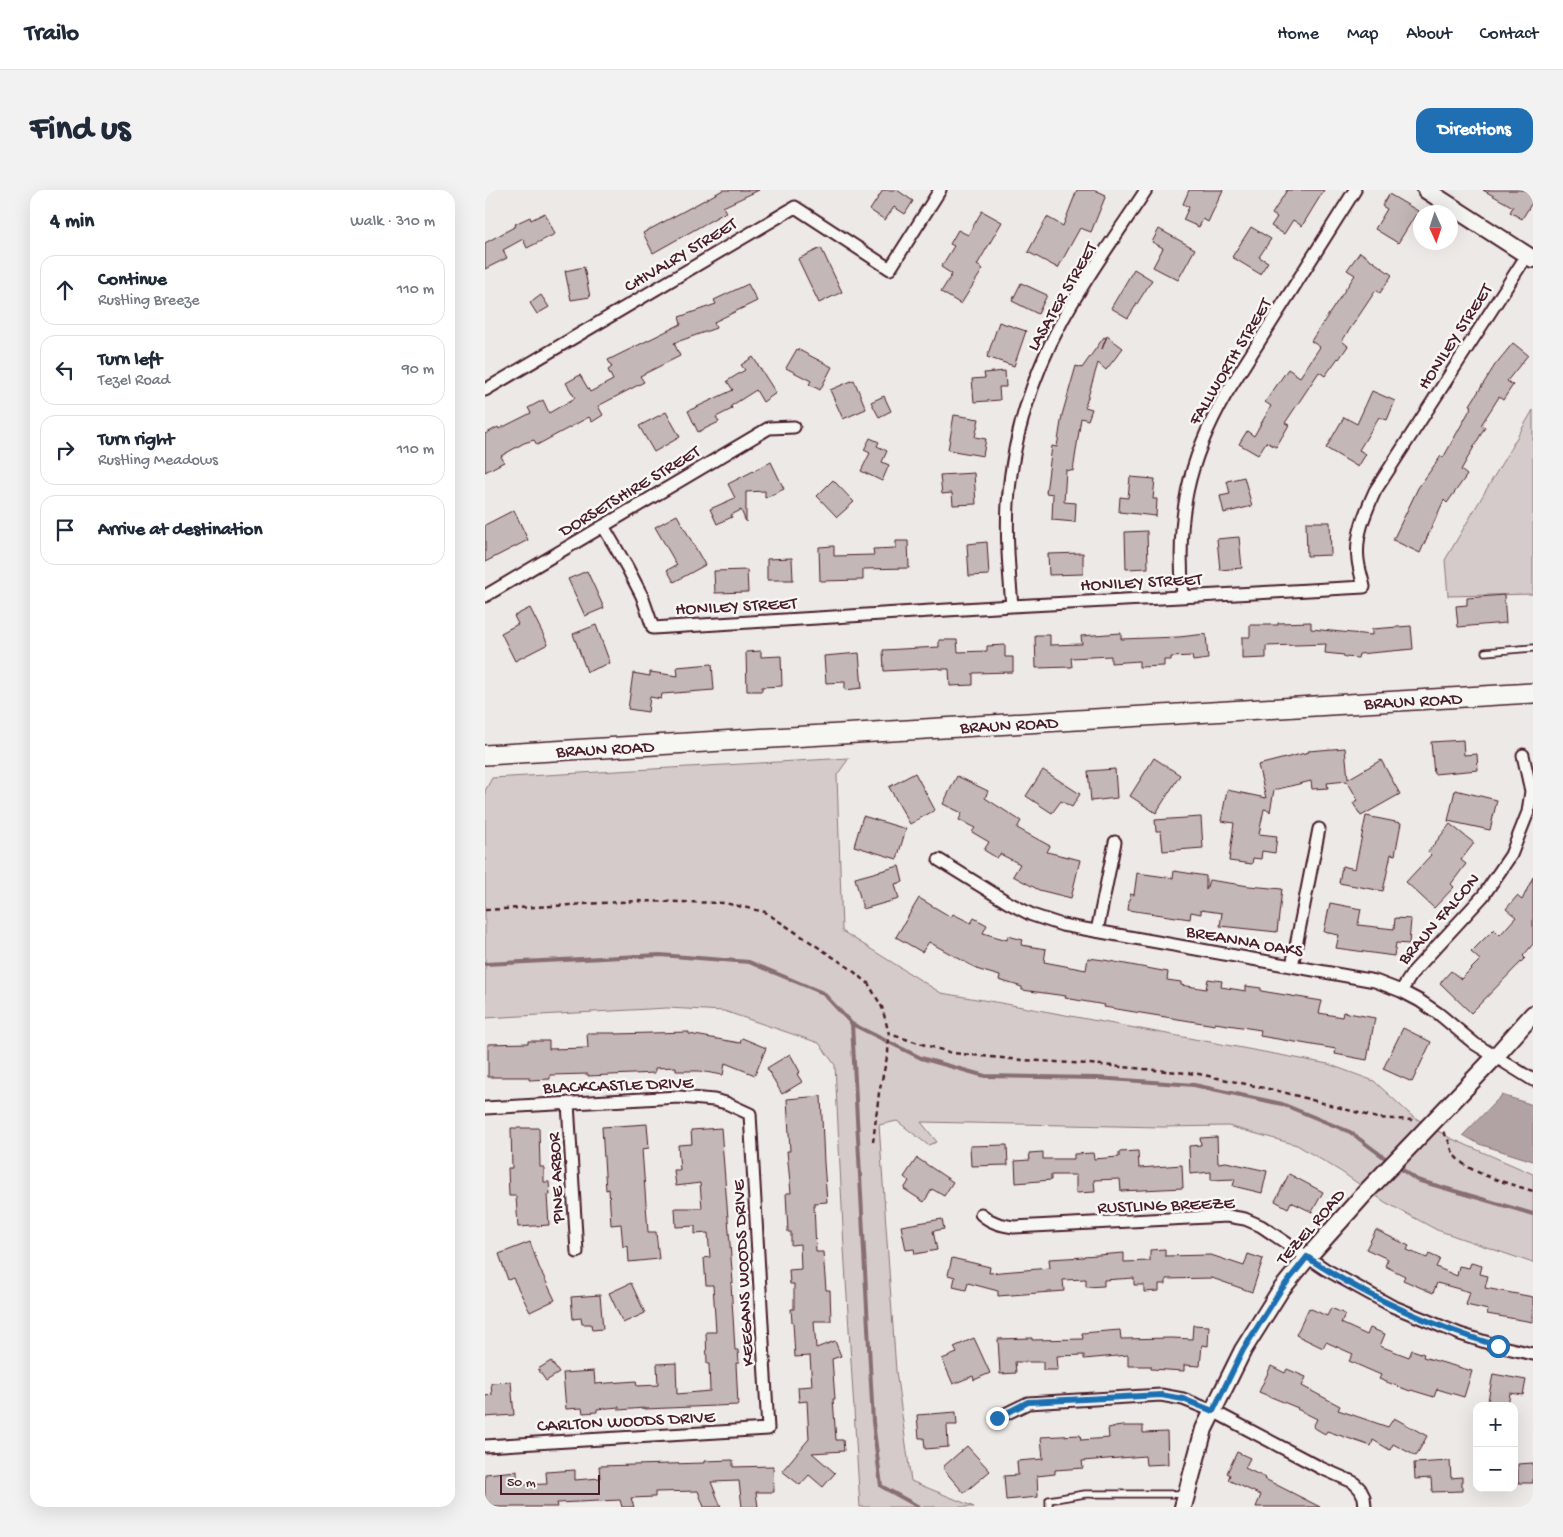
<!DOCTYPE html>
<html lang="en">
<head>
<meta charset="utf-8">
<style>
	:root { --surface:#fff; --page:#f2f2f3; --text:#1f2937; --muted:#747a83; --line:#e0e1e3; --accent:#1f6fb2 }
	body { margin:0; font-family:"Gochi Hand",sans-serif; background:var(--page); color:var(--text) }
	.controls { position:absolute; right:15px; bottom:15px; display:grid; overflow:hidden; border-radius:10px; box-shadow:0 5px 20px #0002 }
	.controls button { width:45px; height:45px; display:grid; place-items:center; padding:0; border:0; border-bottom:1px solid var(--line); background:var(--surface); color:var(--text); font:25px sans-serif }
	.compass { position:absolute; left:928px; top:15px; width:45px; height:45px; border-radius:50%; background:var(--surface); box-shadow:0 5px 20px #0002; rotate:177deg }
	.scale { position:absolute; left:15px; bottom:12px; width:100px; box-sizing:border-box; padding-left:5px; border:2px solid #4a1f2b; border-top:0; font-size:14px; line-height:18px; white-space:nowrap; color:#4a1f2b; -webkit-text-stroke:4px #f6f6f2; paint-order:stroke }
	.stop { position:absolute; width:15px; height:15px; margin:-11px; border:4px solid #1f6fb2; border-radius:50%; background:#fff }
	.stop.end { background:#1f6fb2; border-color:#fff; box-shadow:0 1px 5px #0008 }
	.list { margin:0; padding:0; list-style:none }
	h2 { display:flex; justify-content:space-between; align-items:center; height:65px; margin:0; padding:0 20px; font-size:21px }
	h2 small { font-size:16px; font-weight:400; color:var(--muted) }
	.list li { display:grid; grid-template-columns:32px 1fr auto; gap:15px; align-items:center; box-sizing:border-box; height:70px; margin:0 10px 10px; padding:0 10px; border:1px solid var(--line); border-radius:15px }
	.list b { display:block; font-size:19px; white-space:nowrap }
	.list p { margin:0; font-size:16px; white-space:nowrap; color:var(--muted) }
	.list em { font-size:16px; font-style:normal; color:var(--muted) }
	.icon { flex:none; width:28px; height:28px; fill:none; stroke:currentColor; stroke-width:2; stroke-linecap:round; stroke-linejoin:round }
	.map { position:relative; flex:none; width:1048px; height:1317px; overflow:hidden; border-radius:15px }
	header { display:flex; align-items:center; gap:30px; box-sizing:border-box; height:70px; padding:0 25px; background:var(--surface); border-bottom:1px solid var(--line) }
	header strong { font-size:24px }
	nav { display:flex; gap:28px; margin-inline-start:auto; font-size:18px }
	.intro { display:flex; align-items:center; justify-content:space-between; box-sizing:border-box; height:120px; padding:0 30px }
	h1 { margin:0; font-size:35px }
	.button { padding:12px 22px; border-radius:15px; background:var(--accent); color:#fff; font-size:18px; font-weight:700 }
	main { display:flex; gap:30px; padding:0 30px }
	aside { flex:1; background:var(--surface); border-radius:15px; box-shadow:0 5px 20px #0002 }
	.map>svg:first-child { display:block }
	.green { fill:#d4cbca; stroke:#8f757a }
	.water { fill:#b1a2a3; stroke:#886e73 }
	.lines { fill:none; stroke-linecap:round; stroke-linejoin:round }
	.stream { stroke:#886e73; stroke-width:4 }
	.building { fill:#c4b7b7; stroke:#4a1f2b }
	.lane-casing { stroke:#4a1f2b; stroke-width:9 }
	.street-casing { stroke:#4a1f2b; stroke-width:15 }
	.secondary-casing { stroke:#4a1f2b; stroke-width:20 }
	.primary-casing { stroke:#4a1f2b; stroke-width:22 }
	.path { stroke:#4a1f2b; stroke-width:2.5; stroke-dasharray:5 4; stroke-linecap:butt }
	.lane { stroke:#f6f6f2; stroke-width:5.5 }
	.street { stroke:#f6f6f2; stroke-width:11 }
	.secondary { stroke:#f6f6f2; stroke-width:16 }
	.primary { stroke:#f6f6f2; stroke-width:19 }
	.route { stroke:#1f6fb2; stroke-width:6 }
	.labels { text-anchor:middle; stroke-width:5; stroke-linejoin:round; paint-order:stroke }
	.street-label { font-size:18px; fill:#4a1f2b; stroke:#f6f6f2 }
</style>
</head>
<body>
<header>
<strong>Trailo</strong>
<nav><a>Home</a><a>Map</a><a>About</a><a>Contact</a></nav>
</header>
<div class="intro"><h1>Find us</h1><a class="button">Directions</a></div>
<main>
<aside>
<h2>4 min<small>Walk · 310 m</small></h2>
<ul class="list">
<li><svg class="icon" aria-label="ahead" viewBox="0 0 24 24"><path d="M12 20V5M6 11l6-6 6 6"/></svg><div><b>Continue</b><p>Rustling Breeze</p></div><em>110 m</em></li>
<li><svg class="icon" aria-label="left" viewBox="0 0 24 24"><path d="M17 20v-9H6M10 6l-5 5 5 5"/></svg><div><b>Turn left</b><p>Tezel Road</p></div><em>90 m</em></li>
<li><svg class="icon" aria-label="right" viewBox="0 0 24 24"><path d="M7 20v-9h11M14 6l5 5-5 5"/></svg><div><b>Turn right</b><p>Rustling Meadows</p></div><em>110 m</em></li>
<li><svg class="icon" aria-label="arrive" viewBox="0 0 24 24"><path d="M6 21V4h12l-3 4 3 4H6"/></svg><div><b>Arrive at destination</b></div></li>
</ul>
</aside>
<div class="map">
<svg width="1048" height="1317" viewBox="0 0 1048 1317">
	<rect width="100%" height="100%" fill="#ece9e6"/>
	<filter id="ink" filterUnits="userSpaceOnUse"><feTurbulence type="fractalNoise" baseFrequency=".02" numOctaves="2"/><feDisplacementMap in="SourceGraphic" scale="10" xChannelSelector="R" yChannelSelector="G"/><feConvolveMatrix kernelMatrix="1 2 1 2 8 2 1 2 1" color-interpolation-filters="sRGB"/></filter>
	<g filter="url(#ink)">
		<!-- green -->
		<path class="green" d="M1048,220V404L963,406L960,370Z
			M364,568L352,585L357,741L456,803L516,813L843,874L889,891L927,926L965,948L1048,984V1073L952,1040L900,1012L855,981L812,955L743,936L677,937L436,932L452,952L443,955L412,931L394,935L411,1181L426,1291L489,1317H375L359,1058L350,875L334,853L239,821L182,818L0,828V601L7,588Z"/>
		<!-- water -->
		<path class="water" d="M1017,905L1048,915V971L994,954L978,945Z"/>
		<g class="lines">
			<!-- stream -->
			<path class="stream" d="M0,774L175,765L264,772L338,803L367,834L436,868L500,886L612,888L709,895L797,914L865,942L904,971
				M367,834L388,1232L396,1296L434,1317
				M912,976L932,990L1048,1024"/>
		</g>
		<!-- building -->
		<path class="building" d="M238,0H274L238,17L241,22L168,63L158,43Z
			M398,0H412L428,11L420,24L409,17L400,30L385,20Z
			M592,0H610L621,5L606,42L595,38L573,78L543,62L562,27L578,36Z
			M704,0H738L723,32L718,29L714,37L698,30L704,17L698,14Z
			M802,0H839L817,36L808,30L799,44L786,36L792,27L787,24Z
			M998,0H1048V11L1037,29L1025,22L1028,17Z
			M904,4L933,21L913,53L890,39L902,19L897,16Z
			M497,21L517,32L492,75L498,79L476,114L456,102L467,84L456,77L469,56L465,54L473,40L483,45Z
			M60,23L70,44L42,58L38,49L18,60L22,68L0,79V53L31,36L30,34L45,27L46,30Z
			M766,37L786,49L774,67L783,72L775,84L747,67Z
			M674,39L710,59L693,90L668,77L678,58L667,52Z
			M336,58L357,102L334,113L313,69Z
			M875,62L907,85L895,103L891,100L857,151L863,156L854,169L853,168L840,186L834,182L800,233L804,235L791,257L781,252L773,265L754,254L762,241L769,246L786,216L780,212L803,179L815,187L835,157L826,151L870,85L862,80Z
			M99,77L105,107L86,110L80,81Z
			M649,79L667,90L643,128L626,118Z
			M536,93L562,105L553,124L527,111Z
			M263,94L272,111L229,132L231,138L189,153L195,166L155,186L159,192L113,216L118,225L107,232L104,227L52,255L49,250L39,253L16,266L19,272L0,282V244L13,237L14,239L46,223L43,218L58,210L64,223L90,208L81,193L95,185L105,202L128,190L123,180L127,177L123,170L196,134L194,127L231,114L229,110Z
			M56,105L64,117L52,124L45,113Z
			M514,132L541,141L529,176L502,167Z
			M622,146L638,158L621,180L613,173L600,217L607,219L603,230L596,228L588,281L581,280L579,312L591,313L590,332L567,330L568,304L561,303L567,256L572,257L577,225L591,176L597,178L619,147L621,148L617,159Z
			M1028,153L1043,165L1022,191L1028,195L1018,210L1014,207L996,235L1000,237L976,280L982,285L962,313L959,310L935,363L908,350L933,298L956,266L958,268L987,216L985,215L1010,175Z
			M312,159L347,177L335,200L324,194L326,191L301,178Z
			M268,167L291,203L278,212L271,200L246,216L247,219L231,227L234,232L213,242L203,221L248,200L242,191L260,180L256,175Z
			M520,181L521,197H514L515,210L489,212L487,189L500,188L499,183Z
			M369,190L381,219L358,229L345,200Z
			M887,201L910,211L902,230L894,227L874,260L881,264L873,277L841,258L859,227L872,234Z
			M399,206L406,221L394,227L386,212Z
			M181,222L195,247L169,262L154,236Z
			M469,225L494,229L490,247L501,249L498,266L463,260Z
			M385,248L394,252L392,256L402,261L397,272L404,275L397,291L376,281L385,263L379,260Z
			M286,272L299,299L280,308V301L261,302V332L256,320L246,325L247,327L232,334L225,319L250,308L243,294Z
			M489,283L491,314L468,315L467,303L457,304L455,285Z
			M645,287L670,289L668,309H672L671,326L634,322L635,307L643,308Z
			M759,287L767,316L739,323L735,306L745,304L742,291Z
			M348,290L369,312L352,327L332,306Z
			M29,320L43,350L0,372V335Z
			M192,325L220,375L189,392L182,380L192,375L170,337Z
			M821,332H845L846,365L822,366Z
			M662,341L663,378L641,379L640,342Z
			M754,347L757,378L735,380L732,349Z
			M411,351H423L424,378L378,379V390L335,391L334,357L349,356V366L389,365L388,359L411,358Z
			M502,352L504,385L484,386L482,354Z
			M598,363V384L564,385L563,364Z
			M307,368L308,390H282V369Z
			M262,380L263,402L230,403L229,381Z
			M102,381L119,418L100,426L83,389Z
			M1019,405L1021,433L973,437L971,416L982,415V408Z
			M45,418L63,454L30,471L16,443L33,434L29,426Z
			M826,432V439L887,445V439L926,436L928,459L874,464L873,468L859,467V465L840,463L841,454L781,456V468L757,469V447H765V435H793V433Z
			M111,435L125,473L102,482L88,444Z
			M636,443V449L694,447L721,444L723,469L708,471L707,466L686,467V470H679V476L654,477V471L626,473V466L586,468L587,477L551,478L550,445H565V455L597,454L596,446Z
			M454,450H472L473,462L502,461V456L520,455V467H528V482L488,483V495L465,496L464,479H455V478L399,481L398,460L454,457Z
			M276,461V467L296,466L297,496L277,497V501H262L261,462Z
			M374,463L377,498L360,500V492L341,493L339,466Z
			M227,474L229,500L177,504L176,509L165,507L163,522L143,519L148,483L165,486V482L193,486L192,477Z
			M978,550L979,565L992,564L993,580L949,584L946,552Z
			M860,558L863,589L896,570L915,604L876,626L868,613L873,610L862,591L842,593L843,598L827,599L826,591L789,600L785,622L784,620L779,619L774,644L792,646L790,663L777,661L776,669L768,668L767,674L744,671L749,633L736,631L742,600L781,608L773,575L824,562L823,561Z
			M669,568L695,585L671,623L645,606Z
			M630,579L632,608L606,611L603,581Z
			M558,580L595,604L587,617L576,611L567,623L541,606Z
			M430,583L450,620L425,634L404,597Z
			M472,586L503,601L500,608L536,631L532,638L565,656L562,662L595,670L586,708L554,700L528,686L535,674L515,664L512,668L499,660L504,652L487,642L490,638L474,630L477,623L458,614Z
			M970,600L1012,610L1005,640L963,631Z
			M378,626L421,639L412,669L369,656Z
			M881,626L916,633L910,665L906,664L898,701L854,693L857,676L870,679Z
			M716,627L718,658L678,661L676,641H671L670,630Z
			M965,634L989,653L976,670L981,674L966,694L969,697L949,718L921,692L946,665L943,662Z
			M414,676L418,692L410,694L414,709L378,719L370,688Z
			M689,681L721,686V700L724,690L764,696L797,699L792,742L735,736L737,723L716,720V724L706,722L705,729L643,720L645,704L649,705L652,683L688,688Z
			M1048,687V754L1038,766L1040,768L986,823L955,793L966,781L976,789L995,770L986,762L1009,739L1015,745L1031,727L1021,719L1032,706L1037,710Z
			M434,708L466,727L468,724L486,733L489,728L502,735L498,743L522,750L523,746L538,750L536,755L561,759L559,772L601,780L603,768L619,770L683,782L682,790L696,792V795L721,799L723,789L737,791L736,797L761,801V796L776,798V801L837,811L834,823L857,827L858,822L890,828L882,870L850,864L851,859L775,846L776,840L730,833V835L619,817L620,815L580,808L581,806L537,800V797L514,790L515,786L491,779V778L444,752L437,762L411,747Z
			M845,713L876,719L873,735L909,739L910,728L926,729L924,754L911,753L909,766L851,758L854,745L839,742Z
			M918,838L946,852L927,892L898,879Z
			M204,842V844L255,853L257,848L281,858L270,885L240,873L238,885L214,881H191V877L170,878V883L103,886V884L65,885V889L44,890V887H3V854L43,853V851H64V859L103,858L102,843H130V844Z
			M305,864L315,882L312,884L317,892L297,904L282,878Z
			M336,906L339,973L342,1012L329,1013L331,1062H338L341,1100H345L346,1131H329L331,1158L350,1151L356,1166L347,1169L350,1209H348L351,1250H358L359,1261L327,1263L350,1283L338,1297L324,1285L315,1295L297,1281L324,1249L322,1211L314,1212L313,1197L327,1196L325,1166L310,1167L308,1132H307L306,1119H309V1094H305L304,1080L316,1079L315,1054L306,1055V1042H303L301,1003H306L302,961H305L302,909Z
			M162,934L164,958L157,959L163,1042H171L174,1069L144,1072L143,1056L138,1057L136,1034L126,1035L124,999L121,1000L117,937Z
			M26,938H54L55,977H59V992H64L65,1005H62L64,1035L33,1037L31,1006H24L23,978H27Z
			M236,938L248,1093H246L250,1160H253L254,1173H251L253,1215L160,1219V1218L134,1220V1217L112,1219V1222L98,1223L97,1218L81,1219L78,1183L109,1181L110,1194L151,1191L152,1196L173,1195L172,1174L191,1173L192,1204L225,1201L224,1174H222L221,1142H231L228,1095H221L219,1068L225,1067L223,1043L210,1044V1036L191,1037L190,1018H217L215,993L191,996L189,980H195L193,955L207,954L206,940Z
			M732,947L733,973L741,972L782,981L777,1003L748,996L750,989L726,990V982L705,984L704,956L716,955L715,948Z
			M522,955L523,975L486,976L485,956Z
			M653,961L654,978L697,975L698,998L636,1001L635,989L609,990L610,1002L591,1003V985H566V990L531,993L530,971L545,970L544,963L558,962V969H589V964L608,963L609,969L634,967V962Z
			M432,968L468,992L459,1006L447,999L439,1012L419,999L424,991L419,987Z
			M804,984L838,1002L827,1022L806,1012L803,1018L790,1011Z
			M457,1029L459,1039L448,1041L452,1060L430,1064L429,1059L421,1060L416,1036Z
			M891,1040L924,1056L922,1060L942,1068L944,1064L955,1069L951,1077L972,1086L974,1076L984,1078L986,1073L997,1076L995,1084L1003,1086L1000,1098L1048,1107V1132L1002,1124L1003,1120L981,1115L985,1102L952,1093L948,1103L918,1090L920,1086L900,1076L903,1069L881,1059Z
			M45,1052L54,1077L70,1110L45,1122L28,1088L23,1090L14,1064Z
			M680,1059V1066L726,1065L759,1076L763,1064L778,1069L767,1102L727,1088L681,1089V1094H674V1101L659,1102V1095H649V1088L619,1090V1096L601,1097V1089L578,1090L579,1101L513,1106V1101L483,1093L481,1100L468,1097L470,1087L463,1085L467,1068L505,1077L504,1083L565,1078L564,1069L599,1067V1066L639,1063V1072L665,1071V1060Z
			M146,1093L160,1123L138,1133L124,1103Z
			M115,1105L118,1139L107,1140L106,1134H97L96,1128L88,1129L86,1107Z
			M824,1118L842,1126L846,1118L860,1124L856,1133L882,1145L885,1138L900,1144L895,1156L924,1167L927,1160L939,1164L938,1167L987,1181L979,1207L952,1199L949,1207L926,1200L925,1201L894,1189L896,1185L864,1171L868,1164L841,1152L838,1158L811,1145Z
			M708,1135L724,1136L723,1156L717,1155L715,1176L699,1175V1181L666,1179V1176H643V1165L599,1169V1165L572,1166L573,1180H558V1172H530L531,1183L515,1184L513,1149L547,1148V1150L598,1149L597,1143L635,1140L636,1149L687,1148L707,1149Z
			M489,1148L505,1183L489,1190L488,1186L468,1194L457,1169L472,1163L469,1157Z
			M66,1171L74,1183L61,1191L53,1179Z
			M786,1176L800,1183L802,1179L821,1187L817,1196L855,1216L853,1220L903,1237L909,1228L942,1246L931,1266L908,1254L905,1260L888,1250L886,1256L842,1241L840,1244L828,1237L832,1229L812,1219L813,1218L774,1202Z
			M1008,1184L1041,1190L1038,1205L1025,1203L1023,1216H1002Z
			M26,1192L29,1225L0,1227V1206L7,1205L6,1193Z
			M471,1222L472,1235H462L463,1257L440,1259L439,1248H434L432,1225Z
			M637,1236H658V1243L682,1242L683,1274L661,1275L660,1266L597,1271L598,1278L570,1280V1284L552,1286L553,1307L521,1310L519,1286L533,1285L532,1271L558,1269L556,1247L595,1245L596,1250L624,1248L623,1238Z
			M482,1256L505,1281L479,1303L459,1280V1276Z
			M752,1262L765,1268L760,1278L781,1288L780,1289L835,1317H771L776,1305L743,1290L745,1285L742,1283Z
			M248,1270V1277L288,1276L289,1302H271L273,1317H257L254,1291L226,1292L236,1317H219L213,1301L170,1302V1307L146,1308L149,1317H137L135,1310L72,1313L73,1317H0V1284L32,1281V1295L62,1294L61,1282L90,1280V1290L115,1288L114,1276L219,1273V1271Z
			M965,1271L966,1288L977,1287V1301L947,1302L946,1288L930,1289L929,1273Z
			M1048,1273V1293H1033V1274Z"/>
		<g class="lines">
			<!-- lane casing -->
			<g class="lane-casing">
				<path id="lane" d="M1000,462L1048,458
					M564,1317V1310L600,1304H700"/>
			</g>
			<!-- street casing -->
			<g class="street-casing">
				<path id="street" d="M0,200L310,17L405,79L455,0
					M118,336L142,377L157,406L168,438L527,416L879,397C877,388 874,379 873,370C870,346 880,323 890,301L1042,65
					M0,406L284,238L309,237
					M698,406C691,328 702,272 741,204L870,0
					M527,416C524,381 521,347 523,313C527,250 547,187 577,131C601,86 633,43 661,0
					M454,670L522,712L547,725L577,735L890,791L916,801L935,811L954,824L990,854L1048,890
					M612,741L630,652
					M807,776L834,639
					M916,801L929,781L998,706L1026,665L1043,622L1046,601L1038,565
					M83,913L92,1062
					M0,918L194,907L229,910L241,913L265,924L283,1239L0,1256
					M496,1024C506,1033 516,1035 529,1037L742,1026L760,1029L776,1036L840,1079L907,1116L975,1144L1013,1156L1048,1164
					M512,1228L543,1213L676,1205L698,1209L728,1221L836,1278L868,1292L875,1299L879,1307L880,1317"/>
			</g>
			<!-- secondary casing -->
			<g class="secondary-casing">
				<path id="secondary" d="M941,0L1048,69
					M698,1317L719,1239L758,1160L795,1101L823,1067L881,1002L1010,867L1048,824"/>
			</g>
			<!-- primary casing -->
			<g class="primary-casing">
				<path id="primary" d="M0,565L1048,503"/>
			</g>
			<!-- path -->
			<path class="path" d="M0,720L151,711L240,713L280,722L363,777L383,793L397,817L404,844L467,863L537,870L605,874L714,884L798,902L892,928L929,930
				M958,942C965,949 965,959 970,966C984,984 1026,994 1048,1001
				M388,952L394,903L403,863L404,844"/>
			<!-- lane -->
			<use href="#lane" class="lane"/>
			<!-- street -->
			<use href="#street" class="street"/>
			<!-- secondary -->
			<use href="#secondary" class="secondary"/>
			<!-- primary -->
			<use href="#primary" class="primary"/>
		</g>
	</g>
	<g class="lines" filter="url(#ink)">
		<!-- route -->
		<path class="route" d="M512,1228L543,1212L676,1205L698,1209L728,1221L758,1160L795,1101L822,1067C881,1107 945,1135 1013,1156"/>
	</g>
	<g class="labels">
		<!-- street labels -->
		<g class="street-label">
			<text transform="translate(195 64) rotate(-31)" y="6">CHIVALRY STREET</text>
			<text transform="translate(576 106) rotate(-60)" y="6">LASATER STREET</text>
			<text transform="translate(969 146) rotate(-57)" y="6">HONILEY STREET</text>
			<text transform="translate(744 171) rotate(-59)" y="6">FALLWORTH STREET</text>
			<text transform="translate(144 300) rotate(-31)" y="6">DORSETSHIRE STREET</text>
			<text transform="translate(656 391) rotate(-3)" y="6">HONILEY STREET</text>
			<text transform="translate(251 415) rotate(-3)" y="6">HONILEY STREET</text>
			<text transform="translate(928 510) rotate(-3)" y="6">BRAUN ROAD</text>
			<text transform="translate(524 534) rotate(-3)" y="6">BRAUN ROAD</text>
			<text transform="translate(120 558) rotate(-3)" y="6">BRAUN ROAD</text>
			<text transform="translate(953 728) rotate(-49)" y="6">BRAUN FALCON</text>
			<text transform="translate(760 750) rotate(10)" y="6">BREANNA OAKS</text>
			<text transform="translate(133 894) rotate(-2)" y="6">BLACKCASTLE DRIVE</text>
			<text transform="translate(70 988) rotate(-93)" y="6">PINE ARBOR</text>
			<text transform="translate(681 1014) rotate(-2)" y="6">RUSTLING BREEZE</text>
			<text transform="translate(825 1036) rotate(-49)" y="6">TEZEL ROAD</text>
			<text transform="translate(257 1083) rotate(-93)" y="6">KEEGANS WOODS DRIVE</text>
			<text transform="translate(141 1230) rotate(-3)" y="6">CARLTON WOODS DRIVE</text>
		</g>
	</g>
</svg>
<div class="controls">
<button>+</button>
<button>−</button>
</div>
<svg class="compass" viewBox="-18 -18 36 36"><path d="M0-13l5 13h-10z" fill="#e53935"/><path d="M0 13l5-13h-10z" fill="#747a83"/></svg>
<div class="scale">50 m</div>
<div class="stop" style="left:1013px;top:1156px"></div>
<div class="stop end" style="left:512px;top:1228px"></div>
</div>
</main>
</body>
</html>
